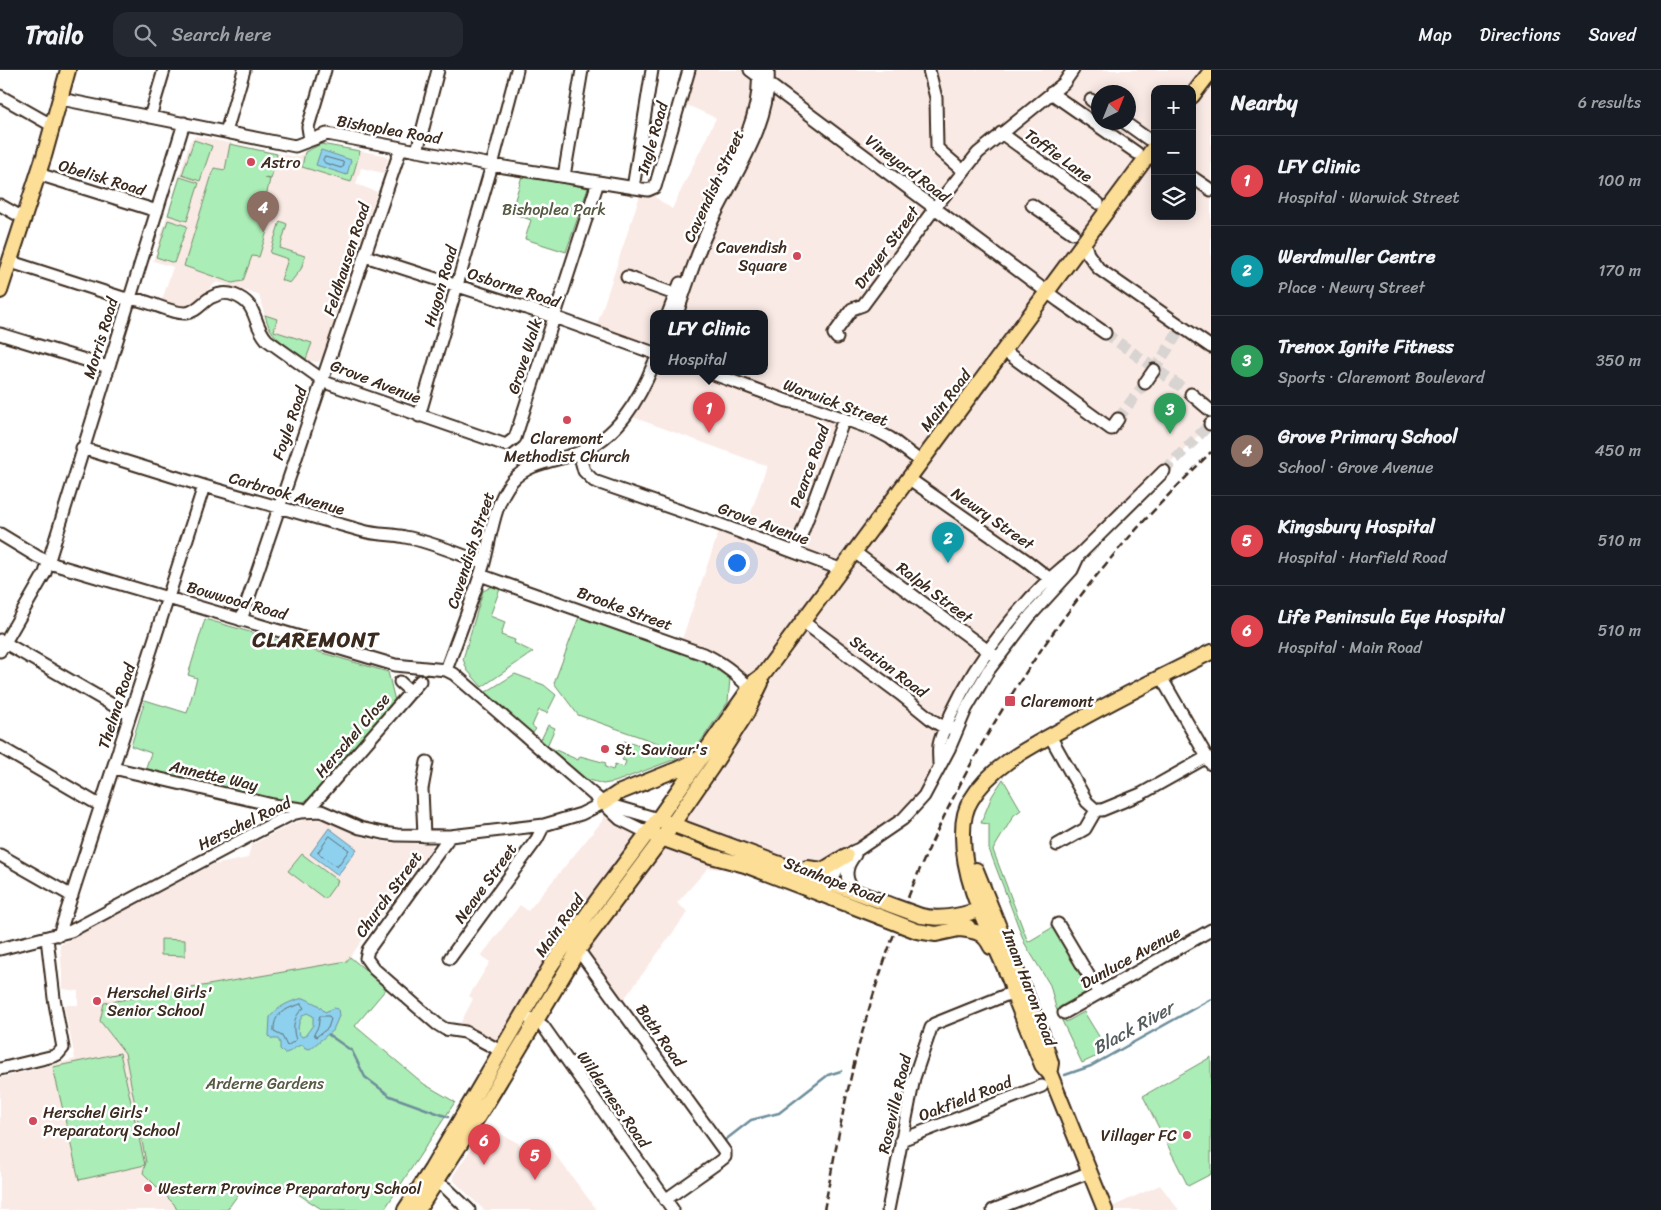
<!DOCTYPE html>
<html lang="en">
<head>
<meta charset="utf-8">
<style>
	:root { --surface:#171b24; --page:#242831; --text:#f1f3f6; --muted:#9ea1a6; --line:#363941; --accent:#db2777 }
	body { margin:0; font-family:Sriracha,sans-serif; background:var(--page); color:var(--text) }
	.controls { position:absolute; right:15px; top:15px; display:grid; overflow:hidden; border-radius:10px; box-shadow:0 2px 12px #0003 }
	.controls button { width:45px; height:45px; display:grid; place-items:center; padding:0; border:0; border-bottom:1px solid var(--line); background:var(--surface); color:var(--text); font:25px sans-serif }
	.compass { position:absolute; left:1091px; top:15px; width:45px; height:45px; border-radius:50%; background:var(--surface); box-shadow:0 2px 12px #0003; rotate:43deg }
	.you { position:absolute; left:736px; top:492px; width:18px; height:18px; margin:-12px; border:4px solid #fff; border-radius:50%; background:#1a73e8; box-shadow:0 0 0 8px #1a73e833 }
	.badge { display:grid; place-items:center; width:32px; height:32px; border-radius:50%; background:var(--accent); color:#fff; font-size:16px; font-weight:700 }
	.pin { position:absolute; translate:-50% -41px; filter:drop-shadow(0 1px 2px #0008) }
	.pin::after { content:''; position:absolute; top:26px; width:18px; height:15px; background:inherit; clip-path:polygon(0 0,100% 0,50% 100%) }
	.popup { position:absolute; left:650px; top:240px; width:118px; height:65px; box-sizing:border-box; display:grid; place-content:center; border-radius:10px; background:var(--surface); filter:drop-shadow(0 1px 4px #0005); font-size:16px; white-space:nowrap; color:var(--muted) }
	.popup b { font-size:19px; color:var(--text) }
	.popup::after { content:''; position:absolute; left:50%; top:100%; margin-left:-10px; border:10px solid transparent; border-top-color:var(--surface) }
	.list { margin:0; padding:0; list-style:none }
	h2 { display:flex; justify-content:space-between; align-items:center; height:65px; margin:0; padding:0 20px; font-size:21px }
	h2 small { font-size:16px; font-weight:400; color:var(--muted) }
	.list li { display:grid; grid-template-columns:32px 1fr auto; gap:15px; align-items:center; box-sizing:border-box; height:90px; padding:0 20px; border-top:1px solid var(--line) }
	.list b { display:block; font-size:19px; white-space:nowrap }
	.list p { margin:0; font-size:16px; white-space:nowrap; color:var(--muted) }
	.list em { font-size:16px; font-style:normal; color:var(--muted) }
	.icon { flex:none; width:28px; height:28px; fill:none; stroke:currentColor; stroke-width:2; stroke-linecap:round; stroke-linejoin:round }
	.map { position:relative; flex:none; width:1211px; height:1140px; overflow:hidden }
	header { display:flex; align-items:center; gap:30px; box-sizing:border-box; height:70px; padding:0 25px; background:var(--surface); border-bottom:1px solid var(--line) }
	header strong { font-size:24px }
	nav { display:flex; gap:28px; margin-inline-start:auto; font-size:18px }
	.search { width:350px; height:45px; background:var(--page); display:flex; align-items:center; gap:12px; box-sizing:border-box; padding:0 18px; border-radius:15px; color:var(--muted); font-size:19px }
	main { display:flex }
	aside { flex:1; background:var(--surface) }
	.map>svg:first-child { display:block }
	.built { fill:#faeae5; fill-rule:evenodd }
	.green { fill:#abedb6; stroke:#738c6a }
	.water { fill:#8ed1ef; stroke:#6d8e9b; fill-rule:evenodd }
	.lines { fill:none; stroke-linecap:round; stroke-linejoin:round }
	.shore { stroke:#5c6d72; stroke-width:1 }
	.stream { stroke:#6d8e9b; stroke-width:2.5 }
	.minor-tunnel { stroke:#d8d4d2; stroke-width:11; stroke-dasharray:11 5.5; stroke-linecap:butt }
	.minor-casing { stroke:#3b2a1e; stroke-width:15 }
	.major-casing { stroke:#3b2a1e; stroke-width:18 }
	.minor { stroke:#fff; stroke-width:11 }
	.major { stroke:#fcde96; stroke-width:14 }
	.rail { stroke:#3b2a1e; stroke-width:2.5; stroke-dasharray:8 4; stroke-linecap:butt }
	.major-bridge-casing { stroke:#3b2a1e; stroke-width:18; stroke-linecap:butt }
	.major-bridge { stroke:#fcde96; stroke-width:14 }
	.poi-dot { fill:#d1495b; stroke:#fff; stroke-width:2 }
	.labels { text-anchor:middle; stroke-width:5; stroke-linejoin:round; paint-order:stroke }
	.street-label { font-size:16px; fill:#3b2a1e; stroke:#fff }
	.poi-label { font-size:16px; fill:#3b2a1e; stroke:#fff; text-anchor:start }
	.park-label { font-size:16px; fill:#575b44; stroke:#fff }
	.water-label { font-size:18px; font-style:italic; fill:#545c5d; stroke:#fff }
	.district-label { font-size:21px; font-weight:bold; letter-spacing:1px; fill:#3b2a1e; stroke:#fff }
</style>
</head>
<body>
<header>
<strong>Trailo</strong>
<div class="search"><svg class="icon" aria-label="search" viewBox="0 0 24 24"><circle cx="10" cy="10" r="6"/><path d="M15 15l6 6"/></svg>Search here</div>
<nav><a>Map</a><a>Directions</a><a>Saved</a></nav>
</header>
<main>
<div class="map">
<svg width="1211" height="1140" viewBox="0 0 1211 1140">
	<rect width="100%" height="100%" fill="#fff"/>
	<filter id="ink" filterUnits="userSpaceOnUse"><feTurbulence type="fractalNoise" baseFrequency=".02" numOctaves="2"/><feDisplacementMap in="SourceGraphic" scale="10" xChannelSelector="R" yChannelSelector="G"/><feConvolveMatrix kernelMatrix="1 2 1 2 8 2 1 2 1" color-interpolation-filters="sRGB"/></filter>
	<g filter="url(#ink)">
		<!-- built -->
		<path class="built" d="M689,0H1211V353L1002,561L945,658L939,697L924,726L859,779L833,813L728,775L733,800L708,798L677,833L688,842L619,936L569,869L501,981L457,960L473,929L469,926L490,892L481,886L520,835L528,841L603,750V733L658,749L750,618L742,610L680,575L721,455L744,463L767,396L627,345L654,293L652,283L595,261L642,119L655,117V127L672,139L716,48L680,32ZM1155,19H1192V146H1155ZM1098,22H1128V52H1098ZM654,244H764V302H654Z
			M196,66L296,87L321,74L384,85L388,89L383,103L361,98L356,114L377,122L324,286L318,292L309,291L278,270L268,258L259,225L217,212L186,238L162,230L173,197L153,191L190,71Z
			M308,749L322,750L366,768L391,773L432,774L431,778L347,891L104,933L100,951L125,983L146,1092L143,1103L174,1134L177,1140H0V1008L75,989L64,935H78V921L63,919L60,875L212,795L248,788L251,775L294,753Z
			M486,1056L518,1073L527,1085L545,1071L597,1140H484L454,1111L453,1106Z
			M1160,1115L1179,1140H1105Z"/>
		<!-- green -->
		<path class="green" d="M194,70L212,76L200,111L182,105Z
			M230,74L277,84L271,109L264,108L270,109L266,127L277,129L259,187L252,186L243,211L232,213L184,196L214,98L225,100Z
			M321,74L360,81L351,112L302,97L305,82Z
			M522,106L588,118L566,182L525,169L531,150L511,143Z
			M180,107L199,113L187,151L168,145Z
			M168,150L187,156L174,193L156,187Z
			M280,151L287,154L280,178L305,186L301,199L290,213L281,210L288,189L270,183Z
			M265,245L277,249L274,261L312,273L306,289C287,275 271,270 265,245Z
			M493,516L500,519L490,546L505,552L501,565L515,570L514,573L533,582L482,617L467,600L463,589L483,521Z
			M579,547L694,588L713,596L730,608L728,632L694,681H680L578,645L554,613Z
			M205,549L388,602L395,631L314,725L299,735L145,700L151,683L131,676L145,630L187,643L197,608L188,605Z
			M515,604L544,615L556,625L547,643L539,640L532,656L536,659L532,664L486,622Z
			M548,655L555,658L547,676L578,690L580,686L606,693L605,697L613,700L615,694L624,697L626,691L622,690L629,680L623,676L624,671L678,688L615,712L603,714L580,707L540,672Z
			M1003,709L1021,740L1014,745L993,780L1028,872L1055,856L1091,919L1058,938L1066,952L1084,942L1108,981L1082,993L1056,938L1050,915L1025,874L989,779V754L981,753L992,726Z
			M302,784L338,811L325,829L288,801Z
			M161,869L185,870V886L161,885Z
			M350,887L387,918L355,956L424,1014L455,1032L384,1140H323L287,1117L240,1122L227,1140H177L174,1134L143,1103L145,1095L79,1110L53,997L120,983L145,1095L146,1092L125,983L100,951L104,933L347,891Z
			M1211,987V1104L1188,1116L1143,1026Z"/>
		<!-- water -->
		<path class="water" d="M321,80L351,90L347,105L316,95Z
			M329,758L357,779L338,805L310,784Z
			M304,928L318,935L325,942L334,938L338,939L339,946L333,960L310,979L305,978L303,975C295,975 292,983 284,983L280,979V973L278,969H272L269,966L270,947C279,936 290,931 304,928ZM307,943L313,946V955L305,966L302,967C295,961 299,951 303,945Z"/>
		<g class="lines">
			<!-- shore -->
			<path class="shore" d="M325,87L343,92L344,96L341,98L325,93L323,90Z
				M330,766L349,780L337,797L318,783Z
				M301,934L304,938C293,946 292,958 296,970L287,976L282,966L274,962C273,943 285,939 301,934Z
				M320,946H329L331,949L328,958L316,967L314,964L318,957Z"/>
			<!-- stream -->
			<path class="stream" d="M329,965L352,981L365,1007L390,1026L448,1047
				M1065,1005L1091,996L1211,929
				M723,1069L724,1071L751,1050L779,1043L828,1005L841,1001"/>
			<!-- minor-tunnel -->
			<path class="minor-tunnel" d="M1105,263L1191,324
				M1154,300L1178,263
				M1118,349L1145,313
				M1164,401L1210,354"/>
			<!-- minor casing -->
			<g class="minor-casing">
				<path id="minor" d="M750,0L1059,231L1105,263
					M929,0L936,28L937,77L940,81L963,101
					M1051,23L1137,83
					M0,26L53,56
					M61,29L295,76L327,64L492,95L648,120L655,117L689,0
					M1091,30L1098,35
					M150,47L164,0
					M1124,52L1148,69
					M226,62L244,0
					M1001,63L1098,133
					M310,70L308,57L325,0
					M417,81L438,0
					M38,104L157,141
					M564,106L582,0
					M1192,107L1211,120
					M633,118L652,0
					M0,135L25,149
					M1032,135L1073,163
					M708,142C729,99 762,52 758,2
					M1084,171L1088,184L1099,199L1211,277
					M365,186L554,247L654,283
					M11,192L123,228C145,227 169,244 186,243C197,242 203,231 212,227C220,223 226,222 234,225C259,234 251,252 267,270L327,313L506,375L515,368L598,112
					M627,207L669,222
					M668,244L680,213
					M677,244C686,217 695,188 707,162C729,111 772,57 768,0
					M0,264L108,297
					M837,268L834,264L852,239L863,235L940,131L978,83L1064,13L1073,0
					M1003,280L1111,359L1118,349
					M708,302L787,331L805,335L875,360L890,368L920,391
					M1145,313L1154,300
					M1191,324L1211,341
					M419,346L492,95L517,0
					M1210,354L1211,353
					M82,378L204,416L363,461C377,465 391,464 405,467C432,472 458,484 484,493
					M579,383L584,401L594,411L721,455L840,499
					M908,408L1027,491L1055,513
					M0,464L38,487L56,495L395,595L446,600L454,604L603,733L620,749L648,763
					M853,481L995,586
					M795,482L844,349
					M480,505L706,585C724,594 742,608 755,625
					M241,550C293,392 348,235 401,78
					M802,551L900,624L932,650L945,658H952
					M0,570L130,645
					M0,581L45,503L184,53
					M446,600C459,565 473,529 484,493C491,466 494,433 512,411C528,392 557,391 578,383C618,367 639,330 654,293
					M1161,607L1211,694
					M400,612L411,622
					M1050,666L1087,732L1096,740H1102L1141,724L1207,687
					M0,677L101,736
					M939,694C939,688 938,681 939,675C941,664 947,654 951,644C977,588 1029,520 1079,485L1164,401
					M113,698L273,735L302,739
					M603,733L658,749
					M308,740L420,611
					M424,766L422,719L427,692
					M450,766L368,880L366,888L374,899L437,954L445,959L465,962L501,981
					M1057,775L1085,759L1096,740
					M0,785L72,826
					M833,813C835,798 844,784 859,779L903,749L924,726L949,679L966,639L988,601L1030,546L1072,500L1079,485
					M854,821C844,808 845,797 855,785
					M1058,854L1099,923
					M59,865L204,416
					M574,874L725,1082V1087L720,1091L665,1130
					M0,879L71,861L255,763L292,744L301,742L321,741L360,758L383,763L397,765L450,766L544,755L581,744L603,733
					M450,888L537,769L544,755
					M1064,943L1211,860
					M529,948L543,956L673,1140
					M0,999L54,986L58,984L63,978L54,928L47,868
					M901,1070L1042,1016
					M429,1108L446,1118L469,1140
					M888,1140L914,1008L931,958L934,954L1006,925
					M993,1140L1090,1102"/>
			</g>
			<!-- major casing -->
			<g class="major-casing">
				<path id="major" d="M1192,26L1211,1
					M0,221L44,86L68,0
					M603,733L618,723L678,699L700,688
					M663,751L888,834
					M653,765L711,786L745,795L881,847
					M807,798L823,800L846,786
					M976,800L1042,964L1051,993L1050,999
					M921,846C944,851 967,844 989,837
					M960,859C976,861 984,862 991,877
					M917,861L936,864L968,857
					M405,1140L431,1100L552,894L596,832L658,749L755,611L763,605L1155,76
					M418,1140L486,1034L579,879L672,755L712,697L746,644L761,613
					M1105,1140L1050,1004L1042,995L1013,923L1011,913C992,865 962,815 963,763C963,752 965,739 971,730C991,696 1030,677 1063,659C1111,631 1161,607 1211,582"/>
			</g>
			<!-- minor -->
			<use href="#minor" class="minor"/>
			<!-- major -->
			<use href="#major" class="major"/>
			<!-- rail -->
			<path class="rail" d="M824,1140C834,1089 843,1037 856,986C899,818 978,657 1085,520C1123,471 1167,426 1211,382"/>
			<!-- major-bridge casing -->
			<g class="major-bridge-casing">
				<path id="major-bridge" d="M888,834L921,846
					M881,847L917,861"/>
			</g>
			<!-- major-bridge -->
			<use href="#major-bridge" class="major-bridge"/>
		</g>
	</g>
	<!-- markers -->
	<g class="poi-dot">
		<circle cx="251" cy="92" r="5"/>
		<circle cx="797" cy="186" r="5"/>
		<circle cx="567" cy="350" r="5"/>
		<rect x="1004" y="625" width="12" height="12" rx="2.5"/>
		<circle cx="605" cy="679" r="5"/>
		<circle cx="97" cy="931" r="5"/>
		<circle cx="33" cy="1051" r="5"/>
		<circle cx="1187" cy="1065" r="5"/>
		<circle cx="148" cy="1118" r="5"/>
	</g>
	<g class="labels">
		<!-- street labels -->
		<g class="street-label">
			<text transform="translate(389 59) rotate(10)" y="6">Bishoplea Road</text>
			<text transform="translate(652 68) rotate(-74)" y="6">Ingle Road</text>
			<text transform="translate(1059 85) rotate(36)" y="6">Toffie Lane</text>
			<text transform="translate(908 98) rotate(37)" y="6">Vineyard Road</text>
			<text transform="translate(102 107) rotate(17)" y="6">Obelisk Road</text>
			<text transform="translate(713 116) rotate(-65)" y="6">Cavendish Street</text>
			<text transform="translate(886 177) rotate(-54)" y="6">Dreyer Street</text>
			<text transform="translate(346 189) rotate(-72)" y="6">Feldhausen Road</text>
			<text transform="translate(440 216) rotate(-74)" y="6">Hugon Road</text>
			<text transform="translate(514 217) rotate(18)" y="6">Osborne Road</text>
			<text transform="translate(100 268) rotate(-73)" y="6">Morris Road</text>
			<text transform="translate(524 286) rotate(-72)" y="6">Grove Walk</text>
			<text transform="translate(376 311) rotate(21)" y="6">Grove Avenue</text>
			<text transform="translate(945 330) rotate(-53)" y="6">Main Road</text>
			<text transform="translate(836 332) rotate(20)" y="6">Warwick Street</text>
			<text transform="translate(289 353) rotate(-71)" y="6">Foyle Road</text>
			<text transform="translate(809 396) rotate(-70)" y="6">Pearce Road</text>
			<text transform="translate(287 423) rotate(16)" y="6">Carbrook Avenue</text>
			<text transform="translate(993 448) rotate(35)" y="6">Newry Street</text>
			<text transform="translate(764 453) rotate(20)" y="6">Grove Avenue</text>
			<text transform="translate(470 480) rotate(-72)" y="6">Cavendish Street</text>
			<text transform="translate(935 522) rotate(37)" y="6">Ralph Street</text>
			<text transform="translate(237 530) rotate(16)" y="6">Bowwood Road</text>
			<text transform="translate(625 538) rotate(20)" y="6">Brooke Street</text>
			<text transform="translate(889 596) rotate(37)" y="6">Station Road</text>
			<text transform="translate(116 636) rotate(-72)" y="6">Thelma Road</text>
			<text transform="translate(352 665) rotate(-49)" y="6">Herschel Close</text>
			<text transform="translate(214 705) rotate(13)" y="6">Annette Way</text>
			<text transform="translate(244 753) rotate(-26)" y="6">Herschel Road</text>
			<text transform="translate(834 810) rotate(21)" y="6">Stanhope Road</text>
			<text transform="translate(485 813) rotate(-54)" y="6">Neave Street</text>
			<text transform="translate(388 824) rotate(-54)" y="6">Church Street</text>
			<text transform="translate(559 855) rotate(-55)" y="6">Main Road</text>
			<text transform="translate(1130 887) rotate(-29)" y="6">Dunluce Avenue</text>
			<text transform="translate(1030 917) rotate(69)" y="6">Imam Haron Road</text>
			<text transform="translate(661 965) rotate(55)" y="6">Bath Road</text>
			<text transform="translate(965 1028) rotate(-21)" y="6">Oakfield Road</text>
			<text transform="translate(614 1029) rotate(55)" y="6">Wilderness Road</text>
			<text transform="translate(894 1034) rotate(-77)" y="6">Roseville Road</text>
		</g>
		<!-- poi labels -->
		<g class="poi-label">
			<text x="261" y="98">Astro</text>
			<text x="787" y="183" text-anchor="end">Cavendish<tspan x="787" dy="18">Square</tspan></text>
			<text x="567" y="374" text-anchor="middle">Claremont<tspan x="567" dy="18">Methodist Church</tspan></text>
			<text x="1021" y="637">Claremont</text>
			<text x="615" y="685">St. Saviour's</text>
			<text x="107" y="928">Herschel Girls'<tspan x="107" dy="18">Senior School</tspan></text>
			<text x="43" y="1048">Herschel Girls'<tspan x="43" dy="18">Preparatory School</tspan></text>
			<text x="1177" y="1071" text-anchor="end">Villager FC</text>
			<text x="158" y="1124">Western Province Preparatory School</text>
		</g>
		<!-- park labels -->
		<g class="park-label">
			<text x="554" y="145">Bishoplea Park</text>
			<text x="265" y="1019">Arderne Gardens</text>
		</g>
		<!-- water labels -->
		<g class="water-label">
			<text transform="translate(1133 958) rotate(-29)" y="6">Black River</text>
		</g>
		<!-- district labels -->
		<g class="district-label">
			<text x="316" y="577">CLAREMONT</text>
		</g>
	</g>
</svg>
<div class="controls">
<button>+</button>
<button>−</button>
<button><svg class="icon" aria-label="layers" viewBox="0 0 24 24"><path d="M12 4l9 5-9 5-9-5zM3 14l9 5 9-5"/></svg></button>
</div>
<svg class="compass" viewBox="-18 -18 36 36"><path d="M0-13l5 13h-10z" fill="#e53935"/><path d="M0 13l5-13h-10z" fill="#9ea1a6"/></svg>
<div class="you"></div>
<div class="pin badge" style="left:709px;top:363px;background:#e0444e">1</div>
<div class="popup"><b>LFY Clinic</b>Hospital</div>
<div class="pin badge" style="left:948px;top:493px;background:#0f9aa8">2</div>
<div class="pin badge" style="left:1170px;top:364px;background:#2e9e5b">3</div>
<div class="pin badge" style="left:263px;top:162px;background:#8d6e63">4</div>
<div class="pin badge" style="left:535px;top:1110px;background:#e0444e">5</div>
<div class="pin badge" style="left:484px;top:1095px;background:#e0444e">6</div>
</div>
<aside>
<h2>Nearby<small>6 results</small></h2>
<ul class="list">
<li><span class="badge" style="background:#e0444e">1</span><div><b>LFY Clinic</b><p>Hospital · Warwick Street</p></div><em>100 m</em></li>
<li><span class="badge" style="background:#0f9aa8">2</span><div><b>Werdmuller Centre</b><p>Place · Newry Street</p></div><em>170 m</em></li>
<li><span class="badge" style="background:#2e9e5b">3</span><div><b>Trenox Ignite Fitness</b><p>Sports · Claremont Boulevard</p></div><em>350 m</em></li>
<li><span class="badge" style="background:#8d6e63">4</span><div><b>Grove Primary School</b><p>School · Grove Avenue</p></div><em>450 m</em></li>
<li><span class="badge" style="background:#e0444e">5</span><div><b>Kingsbury Hospital</b><p>Hospital · Harfield Road</p></div><em>510 m</em></li>
<li><span class="badge" style="background:#e0444e">6</span><div><b>Life Peninsula Eye Hospital</b><p>Hospital · Main Road</p></div><em>510 m</em></li>
</ul>
</aside>
</main>
</body>
</html>
